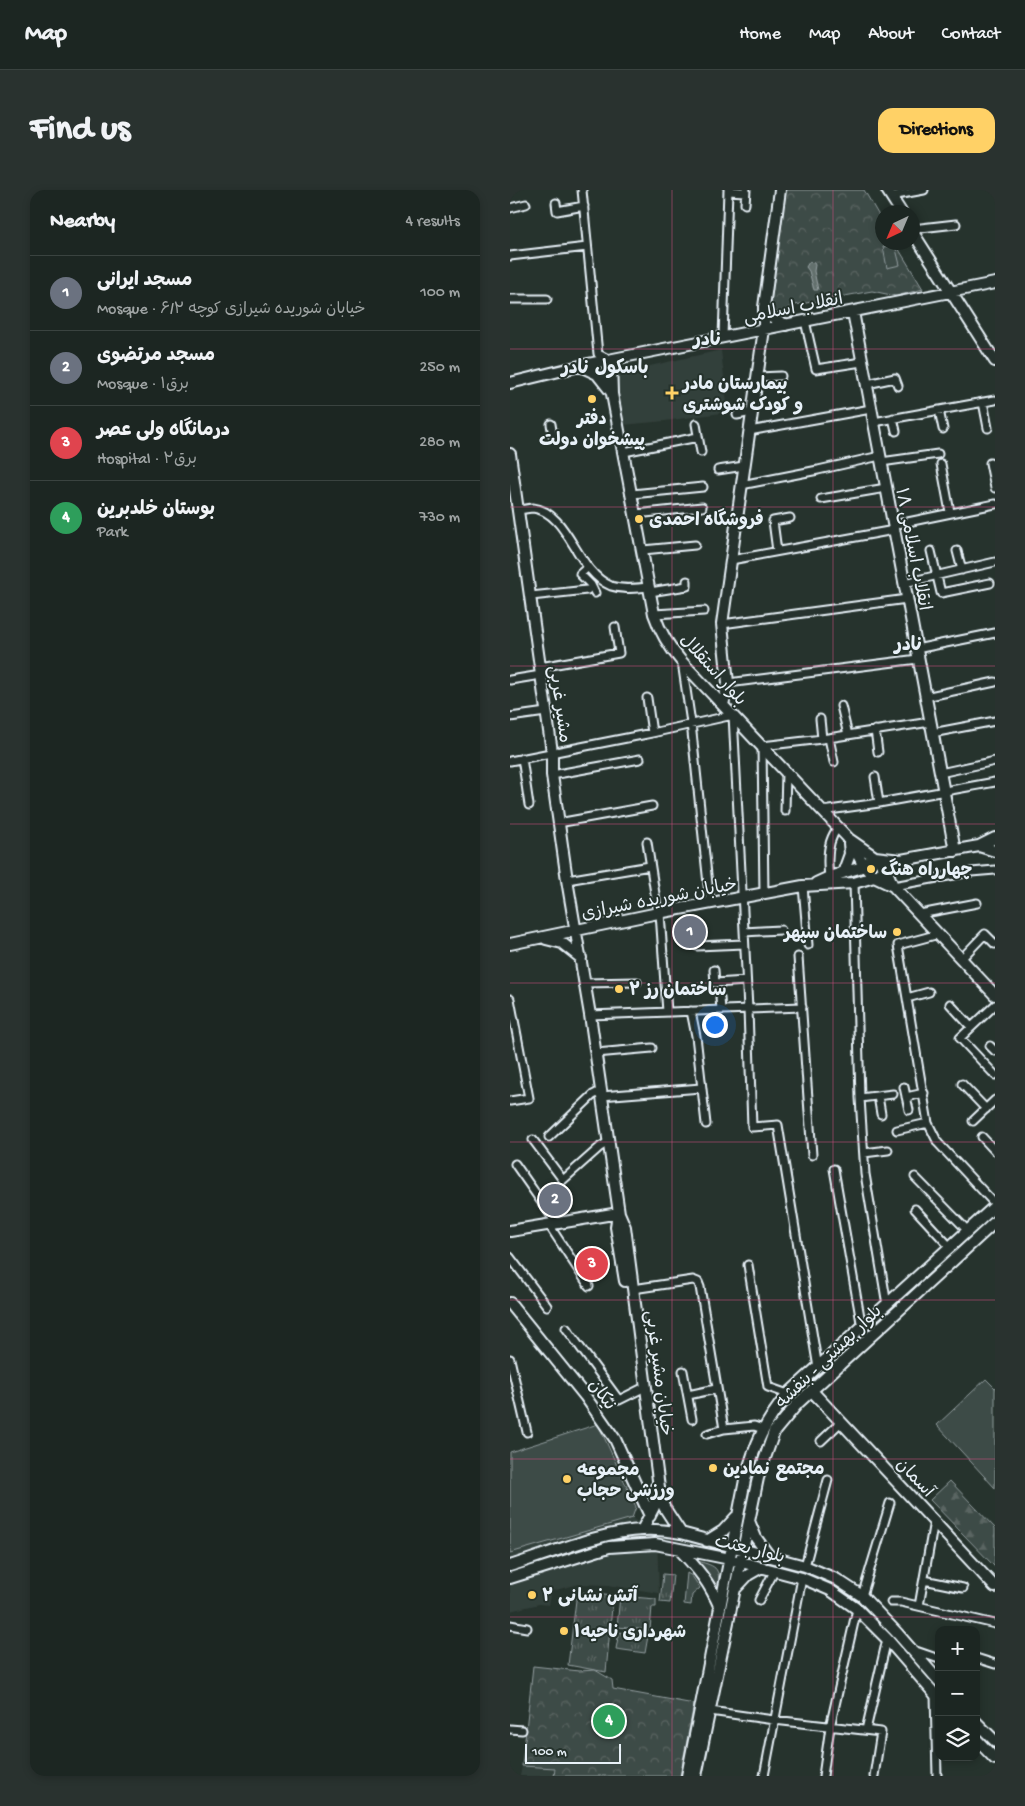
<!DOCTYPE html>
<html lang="en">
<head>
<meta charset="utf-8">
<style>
	:root { --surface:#1c2622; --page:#29322f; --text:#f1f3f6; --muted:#a0a5a5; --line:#3a4340; --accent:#ffd166 }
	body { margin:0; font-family:"Gochi Hand","Playpen Sans Arabic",sans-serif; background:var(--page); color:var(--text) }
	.controls { position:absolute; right:15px; bottom:15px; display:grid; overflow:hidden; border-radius:10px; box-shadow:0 2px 8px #0003 }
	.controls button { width:45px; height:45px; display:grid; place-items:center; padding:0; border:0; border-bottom:1px solid var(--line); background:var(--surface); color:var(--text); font:25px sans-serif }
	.compass { position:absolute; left:365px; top:15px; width:45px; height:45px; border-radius:50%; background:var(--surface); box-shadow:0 2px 8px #0003; rotate:224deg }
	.scale { position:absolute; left:15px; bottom:12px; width:96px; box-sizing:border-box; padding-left:5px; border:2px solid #e8f1f8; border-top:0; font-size:14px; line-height:18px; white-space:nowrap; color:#e8f1f8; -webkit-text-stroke:4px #26332d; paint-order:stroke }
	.you { position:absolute; left:204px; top:834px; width:18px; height:18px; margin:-12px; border:4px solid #fff; border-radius:50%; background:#1a73e8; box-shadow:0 0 0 8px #1a73e833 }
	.badge { display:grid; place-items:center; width:32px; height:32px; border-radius:50%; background:var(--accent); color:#fff; font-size:16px; font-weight:700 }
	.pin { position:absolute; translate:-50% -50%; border:2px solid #fff; box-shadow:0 1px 5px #0006 }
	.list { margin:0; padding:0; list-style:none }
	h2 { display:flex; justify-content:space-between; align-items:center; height:65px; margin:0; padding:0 20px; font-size:21px }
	h2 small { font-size:16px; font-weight:400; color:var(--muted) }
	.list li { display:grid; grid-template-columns:32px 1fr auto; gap:15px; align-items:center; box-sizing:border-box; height:75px; padding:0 20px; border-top:1px solid var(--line) }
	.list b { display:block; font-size:19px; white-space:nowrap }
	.list p { margin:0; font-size:16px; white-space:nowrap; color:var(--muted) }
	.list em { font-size:16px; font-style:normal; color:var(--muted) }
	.icon { flex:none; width:28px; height:28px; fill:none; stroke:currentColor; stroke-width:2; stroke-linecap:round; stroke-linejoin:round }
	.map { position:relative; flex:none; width:485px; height:1586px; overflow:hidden; border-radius:15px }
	header { display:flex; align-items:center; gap:30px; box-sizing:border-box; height:70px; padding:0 25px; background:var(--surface); border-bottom:1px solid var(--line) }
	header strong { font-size:24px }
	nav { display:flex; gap:28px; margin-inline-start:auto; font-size:18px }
	.intro { display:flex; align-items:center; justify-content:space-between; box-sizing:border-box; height:120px; padding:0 30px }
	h1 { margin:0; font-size:35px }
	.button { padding:12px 22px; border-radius:15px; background:var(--accent); color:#111; font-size:18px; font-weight:700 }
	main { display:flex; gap:30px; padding:0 30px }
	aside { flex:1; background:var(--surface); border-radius:15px; box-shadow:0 2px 8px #0003 }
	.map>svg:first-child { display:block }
	.built { fill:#333f3a }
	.grass { fill:url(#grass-tufts); stroke:#939ea0 }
	.forest { fill:url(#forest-firs); stroke:#939ea0 }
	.park { fill:url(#park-crowns); stroke:#939ea0 }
	.pitch { fill:#3e4b47; stroke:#939ea0 }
	.water { fill:#636f6d; stroke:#98a3a5 }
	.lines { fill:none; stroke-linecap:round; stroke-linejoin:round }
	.street-casing { stroke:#e8f1f8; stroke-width:11 }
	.secondary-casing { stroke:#e8f1f8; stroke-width:14 }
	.street { stroke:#26332d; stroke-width:7 }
	.secondary { stroke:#26332d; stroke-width:10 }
	.grid { fill:none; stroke:#cc4e82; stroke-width:1; stroke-opacity:0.55 }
	.poi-dot { fill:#ffd166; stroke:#26332d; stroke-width:2 }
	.labels { text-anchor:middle; stroke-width:4; stroke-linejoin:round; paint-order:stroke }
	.street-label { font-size:18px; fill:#e8f1f8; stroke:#26332d }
	.poi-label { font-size:18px; font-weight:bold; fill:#e8f1f8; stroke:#26332d; text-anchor:start }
	.neighbourhood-label { font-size:19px; font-weight:bold; fill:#e8f1f8; stroke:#26332d }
</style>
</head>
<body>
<header>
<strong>Map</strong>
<nav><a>Home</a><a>Map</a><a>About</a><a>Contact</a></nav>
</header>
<div class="intro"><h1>Find us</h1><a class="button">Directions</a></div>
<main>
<aside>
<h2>Nearby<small>4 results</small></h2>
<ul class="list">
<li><span class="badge" style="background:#6b7280">1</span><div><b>مسجد ایرانی</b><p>Mosque · خیابان شوریده شیرازی کوچه ۶/۲</p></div><em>100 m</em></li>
<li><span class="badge" style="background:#6b7280">2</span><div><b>مسجد مرتضوی</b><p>Mosque · برق۱</p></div><em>250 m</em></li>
<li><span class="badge" style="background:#e0444e">3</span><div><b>درمانگاه ولی عصر</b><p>Hospital · برق۲</p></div><em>280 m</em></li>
<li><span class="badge" style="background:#2e9e5b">4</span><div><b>بوستان خلدبرین</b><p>Park</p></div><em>730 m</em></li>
</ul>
</aside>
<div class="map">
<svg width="485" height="1586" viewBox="0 0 485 1586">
	<defs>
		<pattern id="grass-tufts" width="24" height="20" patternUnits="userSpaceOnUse" patternTransform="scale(1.25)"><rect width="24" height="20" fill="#3e4b47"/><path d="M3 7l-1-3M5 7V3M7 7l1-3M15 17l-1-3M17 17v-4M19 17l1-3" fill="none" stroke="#5a6562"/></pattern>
		<pattern id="forest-firs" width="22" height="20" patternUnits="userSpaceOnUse" patternTransform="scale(1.25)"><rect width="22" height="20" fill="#3e4b47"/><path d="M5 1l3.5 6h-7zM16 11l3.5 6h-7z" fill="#5a6562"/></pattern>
		<pattern id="park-crowns" width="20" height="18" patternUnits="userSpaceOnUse" patternTransform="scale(1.25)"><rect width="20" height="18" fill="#3e4b47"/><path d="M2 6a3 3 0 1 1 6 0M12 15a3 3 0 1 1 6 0" fill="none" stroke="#5a6562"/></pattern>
	</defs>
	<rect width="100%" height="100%" fill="#26332d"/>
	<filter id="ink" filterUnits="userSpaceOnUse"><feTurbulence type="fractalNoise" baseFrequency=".02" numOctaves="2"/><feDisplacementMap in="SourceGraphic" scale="10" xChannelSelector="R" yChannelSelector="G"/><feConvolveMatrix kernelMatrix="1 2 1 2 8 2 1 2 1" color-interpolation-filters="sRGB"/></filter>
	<g filter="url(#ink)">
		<!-- built -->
		<path class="built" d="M211,160L218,222L155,231L113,235L104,184Z
			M122,1328L147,1346L149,1403L97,1395L69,1394L42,1401L39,1415L29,1414L0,1421V1363Z
			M12,1576L45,1578L44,1586H10Z"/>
		<!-- grass -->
		<path class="grass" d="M184,1370C205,1376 211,1376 208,1399C202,1387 195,1378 184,1370Z
			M177,1383L182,1386L190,1398L182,1405L181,1415L174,1414Z
			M153,1384L163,1385L160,1413L150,1412Z
			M323,1396L356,1417L401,1465L429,1498V1504L365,1430L344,1413L322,1398Z
			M67,1402L103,1406L96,1482L58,1475Z
			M110,1406L146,1409V1417H142L140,1440L107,1437Z
			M109,1442L138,1446L135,1463L106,1459Z"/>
		<!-- forest -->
		<path class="forest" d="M440,1291L485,1338V1377L420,1310Z"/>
		<!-- park -->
		<path class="park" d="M276,0H354L372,31V52L385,53L413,99L386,106L362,101L285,115L279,122L266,123L257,115Z
			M23,1476L69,1481L85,1480L102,1490L103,1499L184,1514L170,1586H44L45,1578L12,1576Z"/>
		<!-- pitch -->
		<path class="pitch" d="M385,55L390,75L377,78L373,57Z
			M476,1189L485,1198V1298L427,1235Z
			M88,1234L126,1317L122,1328L0,1363V1262Z"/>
		<!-- water -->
		<path class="water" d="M299,72L304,73L305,75L304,81L308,100H304L299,81L296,77Z"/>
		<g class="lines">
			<!-- street casing -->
			<g class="street-casing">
				<path id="street" d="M72,0L88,164L100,170
					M218,1L235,2
					M381,6L414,0
					M46,13L47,21L74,16
					M235,14L236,0
					M0,18L16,14
					M402,39L446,34
					M0,66L77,57
					M0,109H37
					M295,131L306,179L352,172
					M213,147L218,0
					M247,187L271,186
					M357,194L385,188L388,196
					M473,212L478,238
					M429,220L433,239
					M227,225L242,222
					M383,228L386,241
					M364,232L485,210
					M41,234L43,246
					M186,234L191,262
					M239,241L361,219
					M114,262L188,247
					M371,272L428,264
					M480,273L485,298
					M431,274L440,322
					M208,280L234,276
					M231,295L308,280L370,266
					M122,304L193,297
					M311,309L376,298
					M8,320C13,320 19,318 23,318C59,322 66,382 101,396C113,400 126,398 139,397
					M126,324L192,317
					M383,335L485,314
					M133,360L185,355
					M267,361L263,331L280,328
					M421,361L431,403L480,393
					M447,361L452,380
					M221,370L384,340
					M78,377L70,384L81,395L85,403
					M394,393L485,372
					M140,402L177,396V391
					M21,406L77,400
					M144,424L194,421
					M212,434L397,409
					M406,459L485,443
					M172,472L181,533L200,713
					M30,477L109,463L105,437
					M0,490L31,485
					M218,493L408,469
					M415,507L485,492
					M137,508L142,543
					M331,516L338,545
					M0,527L36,522
					M310,529L312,549
					M365,540L368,562
					M422,543L485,531
					M319,548L324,572
					M12,568L19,615
					M0,571L142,543L223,525L238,819L242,937L268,935L308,1178
					M430,583L485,571
					M42,585L130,569
					M365,587L369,613
					M275,621L276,582
					M312,621L369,613L485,592
					M48,633L142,616
					M137,652L148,723
					M319,687C317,671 317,650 328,638
					M57,690L140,676
					M344,693L350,908L355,984L377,1115
					M293,696L298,755
					M383,696L461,682L485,680
					M254,704L252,556L312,549L420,532
					M150,723L157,822
					M410,724L467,713
					M234,742L271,740
					M429,744L388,755L418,933L428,953L485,1014
					M187,756L234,754
					M288,767L302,965
					M451,769L475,744L485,754
					M204,780L205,793L236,791
					M75,793L127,792
					M210,808L211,820
					M397,808L419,802
					M0,809L19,908L0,911
					M440,814L461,837
					M485,815L450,848L485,885
					M181,821L186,846L196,934
					M80,825L292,817
					M480,856L485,861
					M86,863L142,858
					M452,894L476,919
					M394,897L399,920
					M91,906L191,898
					M368,906L371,924
					M396,907L414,903
					M350,908L383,904
					M463,931L485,910
					M387,940L418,933
					M39,947L83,905L91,901
					M472,947L485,961
					M23,950L53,990L90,957L98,952
					M354,963L378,960
					M5,974L47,1034
					M324,979L352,1138
					M405,987L458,1041
					M405,1019L440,1057
					M39,1035L79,1096
					M0,1067L37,1116
					M238,1075L258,1197L278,1204
					M123,1099L183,1090L188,1092L190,1097L214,1239L244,1236L253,1239
					M56,1138L109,1210L131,1199
					M0,1169L17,1242
					M173,1181L182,1229
					M178,1205L206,1199
					M197,1244L214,1239
					M311,1251L331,1232
					M295,1376L318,1290
					M414,1390L453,1398
					M352,1406L380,1313
					M249,1410L265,1380
					M381,1412H391L485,1434
					M409,1416L424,1331
					M0,1435L17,1438
					M403,1460L429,1469
					M466,1468L485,1474
					M425,1505L427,1586
					M200,1521L264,1530L371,1542L364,1586
					M0,1539L12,1540
					M356,1540L377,1449
					M254,1586L292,1388
					M313,1586L320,1537L347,1419"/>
			</g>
			<!-- secondary casing -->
			<g class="secondary-casing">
				<path id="secondary" d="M377,0L391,22
					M402,41L485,171
					M254,117L262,127L276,135
					M343,122L445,661
					M101,170L102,204L144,424C150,442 159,457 172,472L339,649L365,667L376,679L383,696L485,805
					M70,176L87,184L102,203
					M0,193L78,174L485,93
					M0,264L42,562V585L57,690L80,825L109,1023L115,1037L150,1305L154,1317L171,1343
					M213,515L218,493L212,434L254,139V117L270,0
					M341,652L354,676L364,687L383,696
					M469,656L485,661
					M333,683L340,664L339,653
					M306,693L319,687L349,678L365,667L391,670L469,656L485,648
					M36,749L52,753L71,768
					M0,754L148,723L293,696L344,693L364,687L391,670
					M108,1024L106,1037L115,1091
					M0,1041L109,1023
					M0,1113L75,1206L105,1249L140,1326
					M302,1201L485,1397
					M239,1331L246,1348L260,1367
					M132,1340L144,1317L145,1298
					M197,1351L213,1341L226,1327
					M169,1359C187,1378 200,1393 210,1418
					M0,1376C39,1364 93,1341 133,1340C146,1339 159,1341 171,1343L295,1376L326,1389L352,1406L388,1444L429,1491
					M0,1388L99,1357L145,1354L220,1369L292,1388L320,1400L347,1419L377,1449L429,1509
					M225,1399L238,1385L252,1377
					M466,1532L485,1551
					M466,1549L485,1569
					M177,1586L235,1290C245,1254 254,1233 278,1204L485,1016
					M186,1586L248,1288L264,1242L288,1213L485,1032"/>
			</g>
			<!-- street -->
			<use href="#street" class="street"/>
			<!-- secondary -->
			<use href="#secondary" class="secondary"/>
		</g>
	</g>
	<!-- grid -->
	<path class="grid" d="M162,0V1586M323,0V1586M0,159H485M0,317H485M0,476H485M0,634H485M0,793H485M0,952H485M0,1110H485M0,1269H485M0,1427H485"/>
	<!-- markers -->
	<g class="poi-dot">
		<path d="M159.5 195.5h5v5h5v5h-5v5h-5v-5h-5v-5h5z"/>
		<circle cx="82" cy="209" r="5"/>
		<circle cx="129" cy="329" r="5"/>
		<circle cx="361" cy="679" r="5"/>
		<circle cx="387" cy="742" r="5"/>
		<circle cx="109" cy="799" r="5"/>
		<circle cx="203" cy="1278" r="5"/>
		<circle cx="57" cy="1289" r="5"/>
		<circle cx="22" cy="1405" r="5"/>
		<circle cx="54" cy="1441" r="5"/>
	</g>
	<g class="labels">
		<!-- street labels -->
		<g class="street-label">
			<text transform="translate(283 117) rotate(-11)" y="6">انقلاب اسلامی</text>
			<text transform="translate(404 359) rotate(79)" y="6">۱۸ انقلاب اسلامی</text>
			<text transform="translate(204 479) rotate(48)" y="6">بلوار استقلال</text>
			<text transform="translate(51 514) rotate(82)" y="6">مشیر غربی</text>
			<text transform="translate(149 708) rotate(-11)" y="6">خیابان شوریده شیرازی</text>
			<text transform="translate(318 1166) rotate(-44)" y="6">بلوار بهشتی - بنفشه</text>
			<text transform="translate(150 1183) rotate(83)" y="6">خیابان مشیر غربی</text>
			<text transform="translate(93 1204) rotate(54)" y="6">نیکان</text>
			<text transform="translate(406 1287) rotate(47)" y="6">آسمان</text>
			<text transform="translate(240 1358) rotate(14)" y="6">بلوار بعثت</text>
		</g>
		<!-- poi labels -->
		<g class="poi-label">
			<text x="173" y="199">بیمارستان مادر<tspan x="173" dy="21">و کودک شوشتری</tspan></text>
			<text x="82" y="234" text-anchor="middle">دفتر<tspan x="82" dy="21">پیشخوان دولت</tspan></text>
			<text x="139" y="335">فروشگاه احمدی</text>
			<text x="371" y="685">چهارراه هنگ</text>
			<text x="377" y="748" text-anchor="end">ساختمان سپهر</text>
			<text x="119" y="805">ساختمان رز ۲</text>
			<text x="213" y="1284">مجتمع نمادین</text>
			<text x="67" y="1285">مجموعه<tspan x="67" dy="21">ورزشی حجاب</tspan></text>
			<text x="32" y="1411">آتش نشانی ۲</text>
			<text x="64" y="1447">شهرداری ناحیه۱</text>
		</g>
		<!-- neighbourhood labels -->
		<g class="neighbourhood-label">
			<text x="198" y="155">نادر</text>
			<text x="95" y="183">باسکول نادر</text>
			<text x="399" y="460">نادر</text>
		</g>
	</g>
</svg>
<div class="controls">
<button>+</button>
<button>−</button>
<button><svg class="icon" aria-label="layers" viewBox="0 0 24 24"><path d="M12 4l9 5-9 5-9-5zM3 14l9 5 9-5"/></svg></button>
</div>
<svg class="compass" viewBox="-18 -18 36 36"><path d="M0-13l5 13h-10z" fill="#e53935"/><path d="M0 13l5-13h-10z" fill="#a0a5a5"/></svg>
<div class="scale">100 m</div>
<div class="you"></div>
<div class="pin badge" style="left:180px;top:742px;background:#6b7280">1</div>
<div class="pin badge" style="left:45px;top:1010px;background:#6b7280">2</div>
<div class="pin badge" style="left:82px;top:1074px;background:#e0444e">3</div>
<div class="pin badge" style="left:99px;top:1531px;background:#2e9e5b">4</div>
</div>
</main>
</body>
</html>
